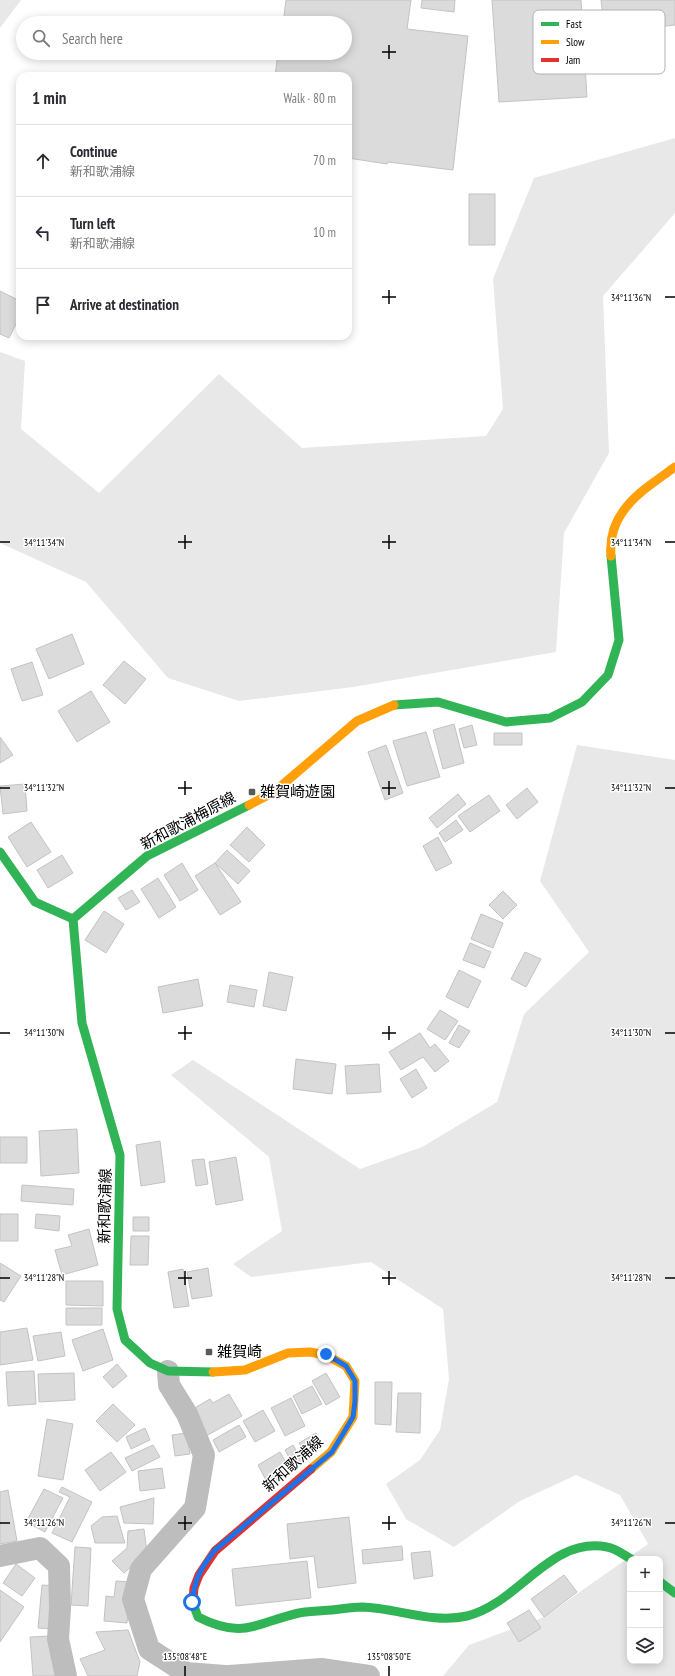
<!DOCTYPE html>
<html lang="en">
<head>
<meta charset="utf-8">
<style>
	:root { --surface:#fff; --page:#f2f2f3; --text:#2b2b33; --muted:#7c7c81; --line:#e1e1e2 }
	body { margin:0; font-family:"PT Sans Narrow","Noto Sans JP",sans-serif; background:var(--page); color:var(--text) }
	.controls { position:absolute; right:12px; bottom:12px; display:grid; overflow:hidden; border-radius:8px; box-shadow:0 2px 10px #0003 }
	.controls button { width:36px; height:36px; display:grid; place-items:center; padding:0; border:0; border-bottom:1px solid var(--line); background:var(--surface); color:var(--text); font:20px sans-serif }
	.stop { position:absolute; width:12px; height:12px; margin:-9px; border:3px solid #1a73e8; border-radius:50%; background:#fff }
	.stop.end { background:#1a73e8; border-color:#fff; box-shadow:0 1px 4px #0008 }
	.list { margin:0; padding:0; list-style:none }
	h2 { display:flex; justify-content:space-between; align-items:center; height:52px; margin:0; padding:0 16px; font-size:17px }
	h2 small { font-size:13px; font-weight:400; color:var(--muted) }
	.list li { display:grid; grid-template-columns:26px 1fr auto; gap:12px; align-items:center; box-sizing:border-box; height:72px; padding:0 16px; border-top:1px solid var(--line) }
	.list b { display:block; font-size:15px; white-space:nowrap }
	.list p { margin:0; font-size:13px; white-space:nowrap; color:var(--muted) }
	.list em { font-size:13px; font-style:normal; color:var(--muted) }
	.icon { flex:none; width:22px; height:22px; fill:none; stroke:currentColor; stroke-width:2; stroke-linecap:round; stroke-linejoin:round }
	.map { position:relative; flex:none; width:675px; height:1676px; overflow:hidden }
	.search { position:absolute; background:var(--surface); box-shadow:0 2px 10px #0003; left:16px; top:16px; width:336px; height:44px; display:flex; align-items:center; gap:10px; box-sizing:border-box; padding:0 14px; border-radius:22px; color:var(--muted); font-size:15px }
	.panel { position:absolute; background:var(--surface); box-shadow:0 2px 10px #0003; left:16px; top:72px; width:336px; height:268px; border-radius:12px }
	.map>svg:first-child { display:block }
	.green { fill:#e8e8e8; fill-rule:evenodd }
	.building { fill:#dbdbdb; stroke:#c3c3c3 }
	.lines { fill:none; stroke-linecap:round; stroke-linejoin:round }
	.street { stroke:#bdbdbd; stroke-width:22 }
	.fast { stroke:#30b455; stroke-width:9 }
	.slow { stroke:#ff9f0a; stroke-width:9 }
	.jam { stroke:#e5322d; stroke-width:9 }
	.route { stroke:#1a73e8; stroke-width:5 }
	.ticks { fill:none; stroke:#000; stroke-width:1.5 }
	.poi-dot { fill:#595959; stroke:#fff; stroke-width:1.5 }
	.labels { text-anchor:middle; stroke-width:3; stroke-linejoin:round; paint-order:stroke }
	.poi-label { font-size:15px; fill:#000; stroke:#fff; text-anchor:start }
	.street-label { font-size:15px; fill:#000; stroke:#fff }
	.key { fill:#fff; stroke:#b2b2b2; stroke-width:1 }
	.key-label { font-size:11px; fill:#000 }
	.ticks-label { font-size:10px; text-anchor:middle; fill:#000; stroke:#fff; stroke-width:3; stroke-linejoin:round; paint-order:stroke }
</style>
</head>
<body>
<div class="map">
<svg width="675" height="1676" viewBox="0 0 675 1676">
	<rect width="100%" height="100%" fill="#fff"/>
	<!-- green -->
	<path class="green" d="M0,0H21L0,28Z
		M675,138V213L603,296L609,453L564,533L556,652L353,687L239,701L168,678L86,582L0,543V352L25,361L21,429L99,493L219,374L302,448L486,436L503,409L493,279L534,178Z
		M577,745L675,760V1676H443L469,1645L544,1617L648,1544L620,1495L576,1475L520,1501L454,1547L406,1519L386,1484L420,1460L440,1430L449,1379L443,1309L371,1262L251,1277L233,1264L282,1231L269,1157L171,1075L193,1060L360,1169L422,1147L497,1102L524,1014L589,952L540,881ZM630,1559H660V1661H630Z"/>
	<!-- building -->
	<path class="building" d="M286,0H411L407,29L468,36L453,170L388,162L387,164L348,158V76H275L278,53H345V23H283Z
		M422,0H455L454,12L421,8Z
		M492,0H581L587,97L499,102Z
		M601,0H675V25L605,33Z
		M469,194H495V245H469Z
		M0,291L20,301V316L9,338L0,334Z
		M72,634L84,664L49,679L36,649Z
		M124,661L146,679L125,704L103,685Z
		M32,662L43,695L22,701L11,669Z
		M91,691L110,722L77,742L58,711Z
		M454,724L464,763L443,769L433,730Z
		M472,725L477,745L464,748L459,729Z
		M426,732L440,777L407,786L393,741Z
		M494,733H522V745H494Z
		M0,737L13,755L0,763Z
		M386,745L403,793L385,800L368,752Z
		M25,784L27,811L3,814L0,786Z
		M527,788L538,802L517,819L506,805Z
		M458,794L466,804L437,828L429,818Z
		M489,795L500,811L470,832L458,816Z
		M456,820L463,830L445,842L439,833Z
		M31,822L51,852L27,867L8,837Z
		M247,827L265,845L249,862L230,845Z
		M438,837L452,863L436,871L423,846Z
		M227,850L250,871L238,884L215,863Z
		M62,855L73,873L48,888L37,870Z
		M182,863L198,890L180,901L164,875Z
		M215,863L241,902L220,915L195,876Z
		M158,878L176,907L159,918L141,889Z
		M132,890L140,902L126,910L118,898Z
		M503,891L517,905L503,919L489,905Z
		M104,911L124,924L106,953L85,940Z
		M481,914L503,923L493,948L471,939Z
		M470,943L491,952L484,968L463,960Z
		M525,952L541,959L526,987L511,979Z
		M459,970L481,981L468,1008L446,997Z
		M269,972L293,977L286,1011L263,1006Z
		M198,979L203,1006L163,1013L158,987Z
		M230,985L257,990L254,1007L227,1002Z
		M440,1010L458,1021L445,1040L427,1029Z
		M459,1025L470,1031L459,1048L449,1043Z
		M420,1033L430,1048L435,1044L449,1061L435,1072L423,1057L401,1070L389,1052Z
		M296,1059L336,1064L332,1094L293,1089Z
		M379,1064L381,1092L347,1094L345,1066Z
		M416,1069L427,1088L412,1098L400,1079Z
		M77,1129L79,1173L41,1176L39,1131Z
		M0,1137H27V1163H0Z
		M160,1141L165,1182L141,1186L136,1145Z
		M236,1157L243,1200L216,1205L209,1162Z
		M204,1159L208,1184L196,1186L192,1160Z
		M22,1185L74,1189L73,1205L21,1201Z
		M0,1214H18V1241H0Z
		M36,1214L60,1216L59,1231L35,1228Z
		M133,1217H149V1231H133Z
		M89,1229L98,1265L62,1275L55,1250L72,1246L68,1235Z
		M131,1236H149L148,1265H130Z
		M0,1263L21,1276L4,1302L0,1300Z
		M208,1268L212,1296L192,1299L187,1272Z
		M183,1269L189,1306L174,1308L168,1272Z
		M66,1281H103V1306L66,1305Z
		M66,1308H102V1325H66Z
		M27,1328L33,1360L0,1365V1332Z
		M103,1329L113,1360L83,1371L72,1340Z
		M61,1332L65,1356L38,1361L33,1336Z
		M117,1364L127,1376L113,1388L103,1377Z
		M34,1371L36,1404L8,1406L6,1372Z
		M74,1373L75,1400L39,1402L38,1374Z
		M326,1373L340,1397L326,1405L312,1381Z
		M375,1382H392L391,1425L375,1424Z
		M312,1386L322,1404L302,1414L293,1396Z
		M398,1393H421L420,1433L396,1432Z
		M229,1394L242,1416L206,1436L191,1410L210,1399L213,1403Z
		M291,1398L305,1426L285,1436L271,1408Z
		M113,1404L135,1425L117,1442L96,1421Z
		M263,1410L275,1431L255,1442L243,1421Z
		M47,1419L73,1424L63,1480L38,1476Z
		M239,1425L246,1437L219,1452L213,1440Z
		M145,1428L150,1440L131,1449L126,1437Z
		M186,1433L190,1454L175,1456L172,1435Z
		M316,1433L322,1444L305,1453L299,1443Z
		M153,1445L160,1457L132,1471L125,1458Z
		M293,1445L303,1463L294,1467L285,1450Z
		M111,1452L126,1472L100,1491L85,1470Z
		M280,1452L292,1473L269,1486L258,1465Z
		M162,1468L165,1488L140,1491L138,1471Z
		M62,1487L92,1502L72,1542L52,1533L70,1497L59,1492Z
		M44,1489L63,1498L45,1532L26,1522Z
		M8,1490L17,1541L0,1544V1492Z
		M154,1498L153,1524L124,1523L120,1507Z
		M117,1516L125,1543H95L91,1526L102,1517Z
		M349,1517L356,1583L318,1588L314,1556L290,1559L287,1524Z
		M144,1529L147,1553L124,1573L112,1561L127,1548L128,1531Z
		M402,1546L403,1560L363,1564L362,1550Z
		M75,1547L91,1548L88,1606L71,1605Z
		M430,1551L433,1576L414,1579L411,1553Z
		M307,1561L311,1598L236,1606L232,1569Z
		M16,1564L35,1578L22,1596L3,1583Z
		M564,1575L577,1592L544,1617L531,1599Z
		M116,1581L131,1582L127,1623L104,1621L106,1596L114,1597Z
		M42,1585L56,1586L52,1629L38,1628Z
		M0,1590L24,1607L0,1642Z
		M529,1610L541,1628L519,1642L507,1623Z
		M128,1630L140,1662L137,1676H88L80,1659L105,1650L96,1632Z
		M51,1636L55,1676H33L30,1637Z"/>
	<g class="lines">
		<!-- street -->
		<path class="street" d="M168,1371L169,1385L187,1414L204,1455L195,1508L141,1569L133,1599L149,1649L186,1673L225,1676
			M0,1556L40,1548L59,1566L60,1608L58,1639L66,1676
			M229,1676L321,1669L369,1676"/>
		<!-- fast -->
		<path class="fast" d="M394,705L438,702L506,722L550,718L582,702L608,675L619,640L611,556
			M0,852L35,902L73,919L147,856L249,805
			M73,919L82,1023L120,1155L117,1309L125,1340L150,1363L168,1371L213,1372
			M660,1582L675,1593
			M193,1599L194,1606L198,1617C244,1640 255,1623 299,1613C310,1611 321,1611 332,1610C342,1609 352,1607 362,1607C397,1608 432,1624 467,1616C518,1604 550,1536 607,1547C615,1548 624,1555 631,1559"/>
		<!-- slow -->
		<path class="slow" d="M611,556C607,511 643,490 675,467
			M249,805L274,792L357,721L394,705
			M213,1372L245,1370L288,1353L310,1352L326,1355L346,1366L355,1381L353,1417L331,1452L311,1469"/>
		<!-- jam -->
		<path class="jam" d="M193,1599L194,1588L199,1575L215,1551L311,1469"/>
	</g>
	<g class="lines">
		<!-- route -->
		<path class="route" d="M192,1602C195,1578 200,1570 214,1551L332,1452L353,1417L355,1401V1381L346,1366L326,1354"/>
	</g>
	<!-- ticks -->
	<path class="ticks" d="M389,45V59M382,52H396M389,290V304M382,297H396M665,297H675M185,535V549M389,535V549M0,542H10M178,542H192M382,542H396M665,542H675M185,781V795M389,781V795M0,788H10M178,788H192M382,788H396M665,788H675M185,1026V1040M389,1026V1040M0,1033H10M178,1033H192M382,1033H396M665,1033H675M185,1271V1285M389,1271V1285M0,1278H10M178,1278H192M382,1278H396M665,1278H675M185,1516V1530M389,1516V1530M0,1523H10M178,1523H192M382,1523H396M665,1523H675M185,1666V1676M389,1666V1676"/>
	<!-- markers -->
	<g class="poi-dot">
		<rect x="248" y="788" width="8" height="8" rx="2"/>
		<rect x="205" y="1348" width="8" height="8" rx="2"/>
	</g>
	<g class="labels">
		<!-- poi labels -->
		<g class="poi-label">
			<text x="260" y="797">雑賀崎遊園</text>
			<text x="217" y="1357">雑賀崎</text>
		</g>
		<!-- street labels -->
		<g class="street-label">
			<text transform="translate(188 821) rotate(-28)" y="5">新和歌浦梅原線</text>
			<text transform="translate(105 1206) rotate(-89)" y="5">新和歌浦線</text>
			<text transform="translate(293 1464) rotate(-42)" y="5">新和歌浦線</text>
		</g>
	</g>
	<!-- legend -->
	<rect x="533" y="10" width="132" height="64" rx="6" class="key"/>
	<rect x="541" y="22" width="18" height="4" fill="#30b455"/>
	<rect x="541" y="40" width="18" height="4" fill="#ff9f0a"/>
	<rect x="541" y="58" width="18" height="4" fill="#e5322d"/>
	<g class="key-label">
		<text x="566" y="28">Fast</text>
		<text x="566" y="46">Slow</text>
		<text x="566" y="64">Jam</text>
	</g>
	<g class="ticks-label">
		<text x="631" y="301">34°11'36"N</text>
		<text x="44" y="546">34°11'34"N</text>
		<text x="631" y="546">34°11'34"N</text>
		<text x="44" y="791">34°11'32"N</text>
		<text x="631" y="791">34°11'32"N</text>
		<text x="44" y="1036">34°11'30"N</text>
		<text x="631" y="1036">34°11'30"N</text>
		<text x="44" y="1281">34°11'28"N</text>
		<text x="631" y="1281">34°11'28"N</text>
		<text x="44" y="1526">34°11'26"N</text>
		<text x="631" y="1526">34°11'26"N</text>
		<text x="185" y="1660">135°08'48"E</text>
		<text x="389" y="1660">135°08'50"E</text>
	</g>
</svg>
<div class="controls">
<button>+</button>
<button>−</button>
<button><svg class="icon" aria-label="layers" viewBox="0 0 24 24"><path d="M12 4l9 5-9 5-9-5zM3 14l9 5 9-5"/></svg></button>
</div>
<div class="stop" style="left:192px;top:1602px"></div>
<div class="stop end" style="left:326px;top:1354px"></div>
<div class="search"><svg class="icon" aria-label="search" viewBox="0 0 24 24"><circle cx="10" cy="10" r="6"/><path d="M15 15l6 6"/></svg>Search here</div>
<section class="panel">
<h2>1 min<small>Walk · 80 m</small></h2>
<ul class="list">
<li><svg class="icon" aria-label="ahead" viewBox="0 0 24 24"><path d="M12 20V5M6 11l6-6 6 6"/></svg><div><b>Continue</b><p>新和歌浦線</p></div><em>70 m</em></li>
<li><svg class="icon" aria-label="left" viewBox="0 0 24 24"><path d="M17 20v-9H6M10 6l-5 5 5 5"/></svg><div><b>Turn left</b><p>新和歌浦線</p></div><em>10 m</em></li>
<li><svg class="icon" aria-label="arrive" viewBox="0 0 24 24"><path d="M6 21V4h12l-3 4 3 4H6"/></svg><div><b>Arrive at destination</b></div></li>
</ul>
</section>
</div>
</body>
</html>
